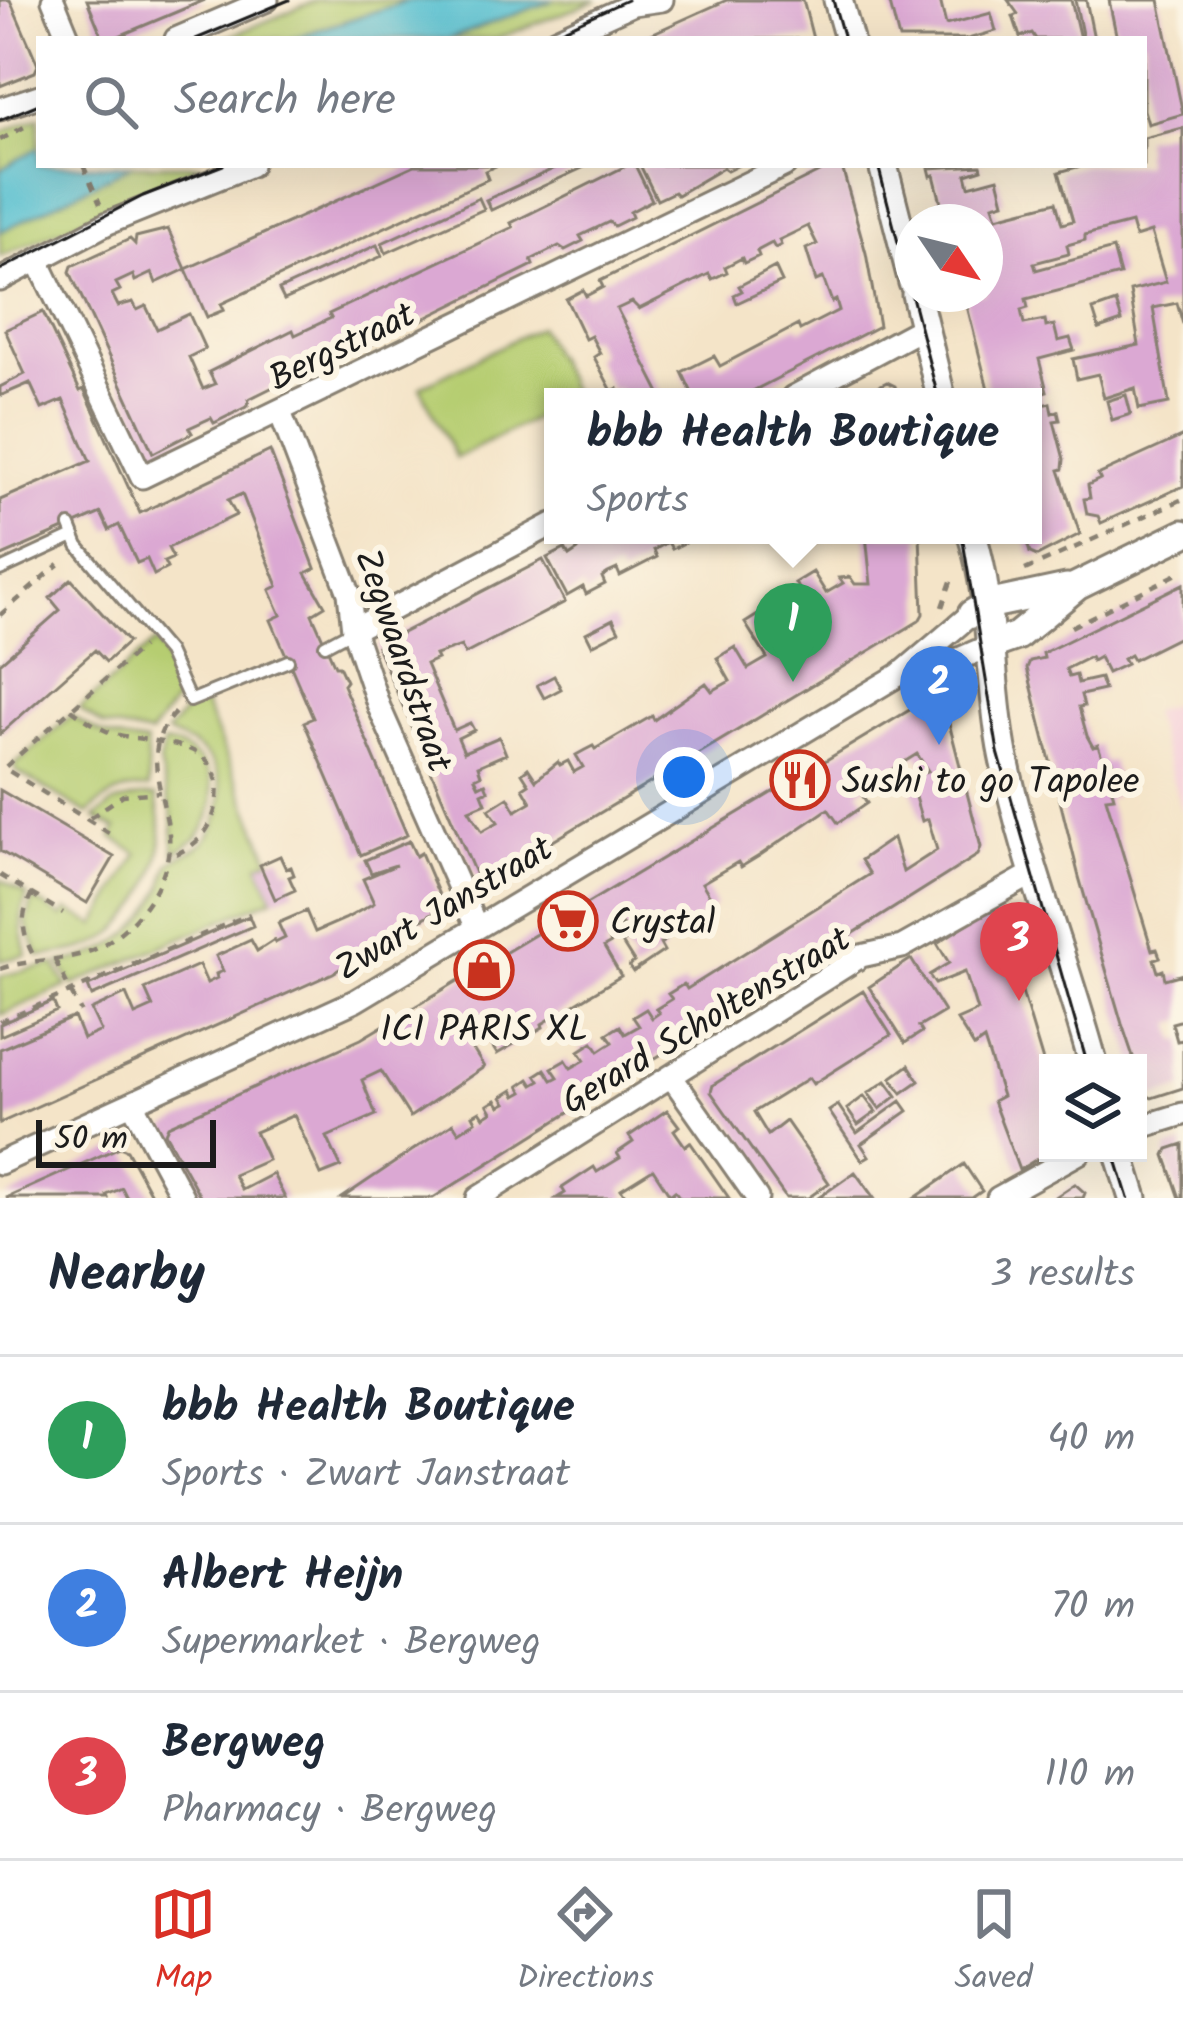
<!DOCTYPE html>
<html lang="en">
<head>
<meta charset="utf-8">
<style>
	:root { --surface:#fff; --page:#f6f6f7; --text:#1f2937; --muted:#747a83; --line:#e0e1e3; --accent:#d93025 }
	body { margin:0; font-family:Kalam,sans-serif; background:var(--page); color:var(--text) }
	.controls { position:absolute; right:36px; bottom:36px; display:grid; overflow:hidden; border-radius:0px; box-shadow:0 12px 48px #0002 }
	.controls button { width:108px; height:108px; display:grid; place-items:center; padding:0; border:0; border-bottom:3px solid var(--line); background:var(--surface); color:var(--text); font:60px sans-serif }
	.compass { position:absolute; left:895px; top:204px; width:108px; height:108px; border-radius:50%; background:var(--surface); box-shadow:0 12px 48px #0002; rotate:125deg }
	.scale { position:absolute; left:36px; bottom:30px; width:180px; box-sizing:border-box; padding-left:12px; border:6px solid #1c1c1c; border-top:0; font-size:33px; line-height:42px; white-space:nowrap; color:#1c1c1c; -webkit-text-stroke:9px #fcf5e5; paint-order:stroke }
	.you { position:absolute; left:684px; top:777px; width:42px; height:42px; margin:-30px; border:9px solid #fff; border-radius:50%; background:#1a73e8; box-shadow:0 0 0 18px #1a73e833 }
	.badge { display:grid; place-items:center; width:78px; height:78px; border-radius:50%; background:var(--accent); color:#fff; font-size:39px; font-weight:700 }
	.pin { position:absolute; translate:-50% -99px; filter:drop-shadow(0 3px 6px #0008) }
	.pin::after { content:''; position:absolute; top:63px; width:42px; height:36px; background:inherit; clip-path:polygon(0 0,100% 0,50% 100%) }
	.popup { position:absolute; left:544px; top:388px; width:498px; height:156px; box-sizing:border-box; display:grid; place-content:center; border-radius:0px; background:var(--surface); filter:drop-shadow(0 3px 9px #0005); font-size:39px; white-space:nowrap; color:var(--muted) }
	.popup b { font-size:45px; color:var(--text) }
	.popup::after { content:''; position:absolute; left:50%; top:100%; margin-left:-24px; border:24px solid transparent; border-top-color:var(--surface) }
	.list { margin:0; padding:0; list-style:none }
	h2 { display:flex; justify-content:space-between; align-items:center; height:156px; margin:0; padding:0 48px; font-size:51px }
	h2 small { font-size:39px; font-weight:400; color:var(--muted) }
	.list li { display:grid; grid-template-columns:78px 1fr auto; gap:36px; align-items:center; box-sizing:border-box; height:168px; padding:0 48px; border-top:3px solid var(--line) }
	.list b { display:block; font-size:45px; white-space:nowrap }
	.list p { margin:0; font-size:39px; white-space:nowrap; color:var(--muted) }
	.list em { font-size:39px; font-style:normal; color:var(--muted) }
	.icon { flex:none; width:66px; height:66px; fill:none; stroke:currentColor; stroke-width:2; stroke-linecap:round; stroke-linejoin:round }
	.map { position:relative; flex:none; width:1183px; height:1198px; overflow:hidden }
	.search { position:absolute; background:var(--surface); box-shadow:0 12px 48px #0002; left:36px; right:36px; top:36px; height:132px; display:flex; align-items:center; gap:30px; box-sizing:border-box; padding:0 42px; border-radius:0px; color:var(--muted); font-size:45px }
	.sheet { height:660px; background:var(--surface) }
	nav { display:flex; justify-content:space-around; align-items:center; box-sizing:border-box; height:168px; border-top:3px solid var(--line); background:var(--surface); font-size:33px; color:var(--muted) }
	nav a { display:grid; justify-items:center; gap:6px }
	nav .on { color:var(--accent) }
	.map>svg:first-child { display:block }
	.built { fill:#f5cfda }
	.green { fill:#b6cd71; stroke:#697446; stroke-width:3 }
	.water { fill:#55bfd0; stroke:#386e76; stroke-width:3 }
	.building { fill:#dba8d3 }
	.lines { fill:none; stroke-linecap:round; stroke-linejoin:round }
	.service-casing { stroke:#888072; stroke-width:16 }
	.minor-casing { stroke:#888072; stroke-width:27 }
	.tertiary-casing { stroke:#888072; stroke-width:33 }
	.path { stroke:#888072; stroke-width:4.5; stroke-dasharray:9 9; stroke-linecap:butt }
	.service { stroke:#fff; stroke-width:10 }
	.minor { stroke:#fff; stroke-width:21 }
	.tertiary { stroke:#fff; stroke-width:27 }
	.tram { stroke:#1c1c1c; stroke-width:3 }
	.labels { text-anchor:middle; stroke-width:12; stroke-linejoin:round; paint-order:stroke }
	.street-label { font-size:36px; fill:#1c1c1c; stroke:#fcf5e5 }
	.poi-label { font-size:36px; fill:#1c1c1c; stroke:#fcf5e5; text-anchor:start }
</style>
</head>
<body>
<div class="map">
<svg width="1183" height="1198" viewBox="0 0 1183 1198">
	<rect width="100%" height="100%" fill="#fcf5e5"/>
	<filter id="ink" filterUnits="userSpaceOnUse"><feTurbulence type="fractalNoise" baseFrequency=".00833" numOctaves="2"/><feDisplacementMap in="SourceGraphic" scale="24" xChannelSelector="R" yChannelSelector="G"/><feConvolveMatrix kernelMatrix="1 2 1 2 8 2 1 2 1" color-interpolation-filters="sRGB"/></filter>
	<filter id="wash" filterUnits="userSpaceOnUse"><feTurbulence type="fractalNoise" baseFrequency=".004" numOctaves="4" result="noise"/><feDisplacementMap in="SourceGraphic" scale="48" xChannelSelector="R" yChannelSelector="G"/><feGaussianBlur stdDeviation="2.7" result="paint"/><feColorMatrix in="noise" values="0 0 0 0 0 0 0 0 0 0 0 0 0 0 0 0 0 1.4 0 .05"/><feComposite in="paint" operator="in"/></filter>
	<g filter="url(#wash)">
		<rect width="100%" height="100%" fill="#f4e4c8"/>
		<!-- built -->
		<path class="built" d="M1183,702V813L1151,712Z"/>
		<!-- green -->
		<path class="green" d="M317,0H410L290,39H224Z
			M554,0H597L496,39H448Z
			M39,117V147L0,170V133Z
			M132,165H203L0,257V232Z
			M539,327L574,397H553V409L456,458L420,387Z
			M155,642L164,654L179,696L150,735L104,726L79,709Z
			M203,701L270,859L259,865L273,898L73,985L60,963C106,956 141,934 162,889C165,882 166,869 171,863C180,854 194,853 203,843C226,817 229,774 200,750C191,742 178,739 167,733L187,708Z
			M71,716C95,732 117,742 146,743L149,788C124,788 106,796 88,814L16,771L15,765Z
			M164,743C225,752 229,829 174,853L172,814L159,763Z
			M143,796H156C158,811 163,829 161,844C156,885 128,935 86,948C71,953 54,954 39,956L26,923L33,899L63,917L67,910L96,925L138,854L112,837L116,829L95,818L114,803Z
			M0,879L27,895C17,920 22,931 27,955L0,961Z
			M54,964L67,986L0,1015V976Z"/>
		<!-- water -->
		<path class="water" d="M410,0H554L448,39H290Z
			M39,147V165H132L0,232V170Z"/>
		<g id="blocks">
			<!-- building -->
			<path class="building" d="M0,0H10L38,65L35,72L0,86Z
				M87,0H205L112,39H103Z
				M727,0H803L813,39H640Z
				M889,0H940L946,25L991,13L996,31L968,39H899Z
				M1008,0H1071L1080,39H1036L1032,33L1020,37L1013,16L1018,14Z
				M1075,0H1086L1094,39H1083Z
				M1109,0H1159L1183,114L1148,124L1144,110V39H1117Z
				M1183,128V324L1177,303L1153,308L1169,403L1139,409L1135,388L1104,398L1098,374L1077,379L1073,359L1139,345L1130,291L1166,282L1151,232L1135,237L1131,223L1085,235V240L1067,245L1069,254L1034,263L1036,270L1113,249L1120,275L1026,299L1028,308L1021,310L1024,324L1045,320L1046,327L1054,325L1058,341L1070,338L1074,350L1039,359L1047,391L1040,393L1043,405L1050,403L1052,413L1058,411L1060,420L1054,421L1064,459L1063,469L1059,470L1080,534L1037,556L1030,553L1025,535H1033V397H990L964,294H985V222H946L934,175L931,176L929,168L981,165L982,169L966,174L969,186L998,178L1004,202L993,205L997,217L1056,202L1062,224L1073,221L1059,172L1084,165H1144V138Z
				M415,165H498L485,171L488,179L221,304L224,310L207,317L186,269Z
				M562,165H589L491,210L486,200Z
				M628,165H635L652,200L630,212L632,217L614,226L609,222L580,236L583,241L565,250L559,246L531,260L533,265L314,373L312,368L279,390L277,385L249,399L248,406L214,423L211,418L189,428L192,433L153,453L70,272L72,266L130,239L135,244L136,237L168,229L186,269L156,283L152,273L135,281L133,275L116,283L120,290L112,294L118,306L133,302L137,310L146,306L157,329L189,314L205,349L189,357L203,389L215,384L209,372L293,330L295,335L331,318L329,314L513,227L511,223Z
				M640,165H739L727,171L723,168L677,195L674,192L657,200Z
				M833,165L842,167L866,253L879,326L741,397H694L682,372L714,356L720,366L798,325L800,330L839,310L836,300L832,302L823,278L816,281L806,249L817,244L808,226L779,240L781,245L775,248L772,243L757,251L759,256L744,263L742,258L725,267L727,272L712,279L709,274L639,309L632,302L617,309L662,397H622L618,388L612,391L594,357L600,353L591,336L585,339L566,299L583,290L586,296L603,287L600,281Z
				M479,198L484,209L386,253L382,243Z
				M377,245L382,256L284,300L279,290Z
				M775,267L782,282L737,303L734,295L742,291L739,286Z
				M1116,302L1122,321L1099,329L1093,310Z
				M43,312L80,391L84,389L140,513L270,451L315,568L306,573L325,606L312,614L335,666H339L346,681L343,685L407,835L361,855L304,722L313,718L271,620L281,615L270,590L278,586L242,494L228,500L236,515L168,548L173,558L164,562L167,568L154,575L147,559L137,563L119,525L109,530L101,513L0,557V500L90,461L63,400L42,409L30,383L0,396V387L25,374L5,330Z
				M887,382L895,386L898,397H857Z
				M1126,395L1131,414L1112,420L1107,401Z
				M1183,436V486L1101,523L1098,516L1087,514L1084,499L1090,498L1088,485L1100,479L1098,475Z
				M591,535H700L672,549L668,542L654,550L657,557L620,576L617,569L608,573L602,577L605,584L586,594L583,587L567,596L547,558L565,549L569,556L578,550L577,543Z
				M866,535H920L923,614L919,621L485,882L478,880L377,646L543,560L565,602L465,654L461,646L435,655L437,659L426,664L454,730L470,723L474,730L458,738L464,752L499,737L506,754L478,766L481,775L475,778L479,786L485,783L488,790L482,793L486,803L469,810L482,831L498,822L489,809L508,797L516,811L531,802L523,788L529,784L522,773L528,768L536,780L558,762L560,765L568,761L574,772L583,767L576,755L585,750L593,746L595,749L652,716L654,720L706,683L712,691L730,681L717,658L735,647L748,669L767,658L745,623L764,611L784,646L820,625L795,583L813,572L826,593L843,583L839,578L850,577L855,584H871Z
				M71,579L128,642L106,662L95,650L0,734V663L60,610L50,598Z
				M1183,584V635L1133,660L1130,655L1123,659L1126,664L1107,673L1099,657L1092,661L1090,657L1066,669L1069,677L1076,675L1078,683L1100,678L1104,690L1081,695L1084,706L1079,707L1087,736L1093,747L1098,745L1104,763L1112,761L1116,777L1109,779L1114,797L1106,798L1152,950L1157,949L1160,957L1154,959L1158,972L1163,970L1165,979L1183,974V1020L1172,1023L1177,1041L1183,1040V1088L1152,1098L1146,1095L1122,1024L1079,877L1027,668L1030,661L1044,658L1043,653Z
				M613,619L619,631L592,645L586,633Z
				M554,676L561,689L544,698L537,685Z
				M933,696L943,700L981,847L978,855L433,1198H342L453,1123L459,1132L476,1121L473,1115L480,1111L484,1117L492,1112L488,1105L496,1100L500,1106L506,1103L502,1097L513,1090L516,1096L523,1092L519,1086L529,1079L533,1085L540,1081L536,1075L545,1069L552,1080L558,1077L552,1068L566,1060L571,1068L585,1060L579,1051L593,1042L599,1051L605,1047L613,1042L607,1034L620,1026L625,1034L639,1026L633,1017L646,1009L652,1018L659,1013L656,1009L672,999L668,994L684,984L687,989L870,874L861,860L893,838L903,872L937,850L928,819L922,821L909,777L928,771L917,754L859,790L867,803L838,823L828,809L759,856L741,867L738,862L702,883L716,906L660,944L664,951L633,972L629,966L634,962L622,943L630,938L622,925L606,934L611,943L604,947L621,976L542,1024L543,1027L497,1054L477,1021L468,1026L474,1035L467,1040L484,1067L410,1117L381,1071L362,1080L376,1115L327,1137L341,1167L321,1175L294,1115L255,1132L268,1160L234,1175L242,1190L273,1174L285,1198H201L165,1133L168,1126L361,1039Z
				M0,790L114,857L87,903L0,851Z
				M409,841L416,856L421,853L442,902L439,909L333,973L0,1123V1049L74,1017L83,1039L101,1031L91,1010L126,994L135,1015L153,1007L145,989L199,965L207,983L217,978L216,974L223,971L216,956L251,940L257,951L274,940L275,943L285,938L278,923L306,911L315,932L345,919L374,903L363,879L396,865L371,873L365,860Z
				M280,856L286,869L291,867L294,875L289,877L295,890L275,899L260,865Z
				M991,909L998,912L1048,1078L1049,1157L1040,1162L1037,1159L1019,1170L993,1101L1002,1096L984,1040L974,1047L957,1020L977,1011L965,972L935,984L929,975L949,963L937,943Z
				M249,916L253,926L92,996L88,986Z
				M911,959L944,1012L919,1027L922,1032L905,1043L869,987Z
				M863,991L891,1035L813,1084L809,1078L754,1112L768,1135L786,1121L829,1183L808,1198H786L711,1092L713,1085Z
				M53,1001L57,1011L0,1036V1024Z
				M909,1065L919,1081L902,1093L891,1078Z
				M886,1081L897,1096L880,1109L868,1093Z
				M864,1096L876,1112L858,1125L847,1109Z
				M901,1101L908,1111L861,1144L869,1156L862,1160L829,1111L838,1105L857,1133Z
				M667,1110L679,1126L674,1130L685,1146L690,1142L729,1198H680L675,1191L670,1195L653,1169L621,1189L627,1198H557L565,1193L562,1188L594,1167L597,1172L620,1158L617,1153L633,1142L629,1136Z
				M1183,1144V1198H1180L1165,1155L1168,1149Z
				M120,1147L127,1150L153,1198H127L122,1188L107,1195L108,1198H6Z
				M964,1164L982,1191L972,1198H915Z
				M855,1172L874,1198H818Z
				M1075,1184L1085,1193L1083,1198H1054Z"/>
		</g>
	</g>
	<g filter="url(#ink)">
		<use href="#blocks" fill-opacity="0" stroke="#888072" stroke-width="3"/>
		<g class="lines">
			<!-- service casing -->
			<g class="service-casing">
				<path id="service" d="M70,526L78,546L168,652L190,701L288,661
					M0,570L74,536
					M325,645L353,630"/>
			</g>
			<!-- minor casing -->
			<g class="minor-casing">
				<path id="minor" d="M53,0L69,39
					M176,39L267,0
					M556,39L633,4L662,0
					M0,109L39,96
					M38,261L142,477L785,165
					M0,280L108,223L251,165
					M793,397L924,327
					M280,412L349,593L353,630L379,707L476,926
					M353,630L553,524
					M902,672L950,663L989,646
					M671,1076L757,1198
					M132,1103L183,1198
					M1138,1128L1183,1114
					M0,1163L355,1001L902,673L969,616
					M478,1198L861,956L902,947L1034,873
					M998,1198L1079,1153"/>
			</g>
			<!-- tertiary casing -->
			<g class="tertiary-casing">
				<path id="tertiary" d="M838,0L849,39
					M883,165L913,283
					M916,294L941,397
					M972,535C994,605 989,683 1003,754C1024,859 1065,959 1093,1063
					M972,614L987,605L1067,588
					M989,646L1017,636L1077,586L1183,534
					M1119,1153L1133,1198"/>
			</g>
			<!-- path -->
			<path class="path" d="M0,140L28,125
				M83,165L100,204
				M1025,570L1183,499
				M942,607L954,573
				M0,615L59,564
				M1071,627L1183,571
				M71,709C84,718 97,728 112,733C153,746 229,734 216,806C211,833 193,849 168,857
				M90,818L123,795L160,792
				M109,833L4,768L142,647
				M0,875L63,913
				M32,893C19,918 22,936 36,960
				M55,960L81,1012
				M0,969C32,957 68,964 99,947C136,927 173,879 169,834C164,792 139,747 176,712
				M0,1022L250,914"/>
			<!-- service -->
			<use href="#service" class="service"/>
			<!-- minor -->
			<use href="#minor" class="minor"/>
			<!-- tertiary -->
			<use href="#tertiary" class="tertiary"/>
			<!-- tram -->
			<path class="tram" d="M833,0L844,39
				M196,39L289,0
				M541,39L627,0
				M0,120L39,104
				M878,165L938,397
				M0,270L143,196L223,165
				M962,535L998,752L1087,1063
				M1114,1153L1128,1198"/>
		</g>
	</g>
	<!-- icons -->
	<defs>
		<g id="restaurant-ring" transform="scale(3)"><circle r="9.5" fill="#fcf5e5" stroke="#c8321e" stroke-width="1.5"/><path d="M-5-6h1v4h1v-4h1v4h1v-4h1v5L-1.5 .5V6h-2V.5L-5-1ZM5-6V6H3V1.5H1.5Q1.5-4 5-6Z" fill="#c8321e"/></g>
		<g id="supermarket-ring" transform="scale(3)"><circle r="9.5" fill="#fcf5e5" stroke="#c8321e" stroke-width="1.5"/><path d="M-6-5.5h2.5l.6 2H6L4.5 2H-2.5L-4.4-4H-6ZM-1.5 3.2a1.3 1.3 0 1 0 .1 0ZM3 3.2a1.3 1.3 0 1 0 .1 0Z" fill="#c8321e"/></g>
		<g id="shop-ring" transform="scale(3)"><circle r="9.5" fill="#fcf5e5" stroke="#c8321e" stroke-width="1.5"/><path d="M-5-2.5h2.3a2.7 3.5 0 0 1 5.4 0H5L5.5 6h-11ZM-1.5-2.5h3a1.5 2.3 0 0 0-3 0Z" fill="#c8321e"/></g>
	</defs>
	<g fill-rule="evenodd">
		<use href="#restaurant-ring" x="800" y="780"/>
		<use href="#supermarket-ring" x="568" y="921"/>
		<use href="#shop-ring" x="484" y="970"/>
	</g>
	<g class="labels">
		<!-- street labels -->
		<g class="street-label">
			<text transform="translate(341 345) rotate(-26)" y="13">Bergstraat</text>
			<text transform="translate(405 660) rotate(71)" y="13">Zegwaardstraat</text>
			<text transform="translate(443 907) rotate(-31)" y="13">Zwart Janstraat</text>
			<text transform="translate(705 1019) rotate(-31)" y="13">Gerard Scholtenstraat</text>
		</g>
		<!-- poi labels -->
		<g class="poi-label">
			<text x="842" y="793">Sushi to go Tapolee</text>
			<text x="610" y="934">Crystal</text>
			<text x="484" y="1041" text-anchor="middle">ICI PARIS XL</text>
		</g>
	</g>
</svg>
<div class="controls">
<button><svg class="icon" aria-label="layers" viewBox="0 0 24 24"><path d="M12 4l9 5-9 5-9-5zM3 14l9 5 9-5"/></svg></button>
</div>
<svg class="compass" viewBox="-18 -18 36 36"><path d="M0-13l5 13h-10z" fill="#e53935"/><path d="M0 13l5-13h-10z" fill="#747a83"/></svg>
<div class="scale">50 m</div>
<div class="you"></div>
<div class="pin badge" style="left:793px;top:682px;background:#2e9e5b">1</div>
<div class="popup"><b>bbb Health Boutique</b>Sports</div>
<div class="pin badge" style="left:939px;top:745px;background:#3f7fe0">2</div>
<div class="pin badge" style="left:1019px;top:1001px;background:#e0444e">3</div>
<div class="search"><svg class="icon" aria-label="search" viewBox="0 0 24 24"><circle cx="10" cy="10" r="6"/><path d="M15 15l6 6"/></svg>Search here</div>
</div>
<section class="sheet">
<h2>Nearby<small>3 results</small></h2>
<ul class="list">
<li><span class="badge" style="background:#2e9e5b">1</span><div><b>bbb Health Boutique</b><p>Sports · Zwart Janstraat</p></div><em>40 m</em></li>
<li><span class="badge" style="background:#3f7fe0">2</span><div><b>Albert Heijn</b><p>Supermarket · Bergweg</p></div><em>70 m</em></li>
<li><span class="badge" style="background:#e0444e">3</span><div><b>Bergweg</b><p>Pharmacy · Bergweg</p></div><em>110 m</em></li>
</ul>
</section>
<nav>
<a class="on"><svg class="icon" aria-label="map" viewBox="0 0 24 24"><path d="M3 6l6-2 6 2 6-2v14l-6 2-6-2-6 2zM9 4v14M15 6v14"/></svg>Map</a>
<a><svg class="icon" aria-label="directions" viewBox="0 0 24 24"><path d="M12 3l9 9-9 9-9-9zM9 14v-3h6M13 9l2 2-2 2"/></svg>Directions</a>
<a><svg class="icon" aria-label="saved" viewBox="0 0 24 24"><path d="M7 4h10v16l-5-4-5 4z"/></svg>Saved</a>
</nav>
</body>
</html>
